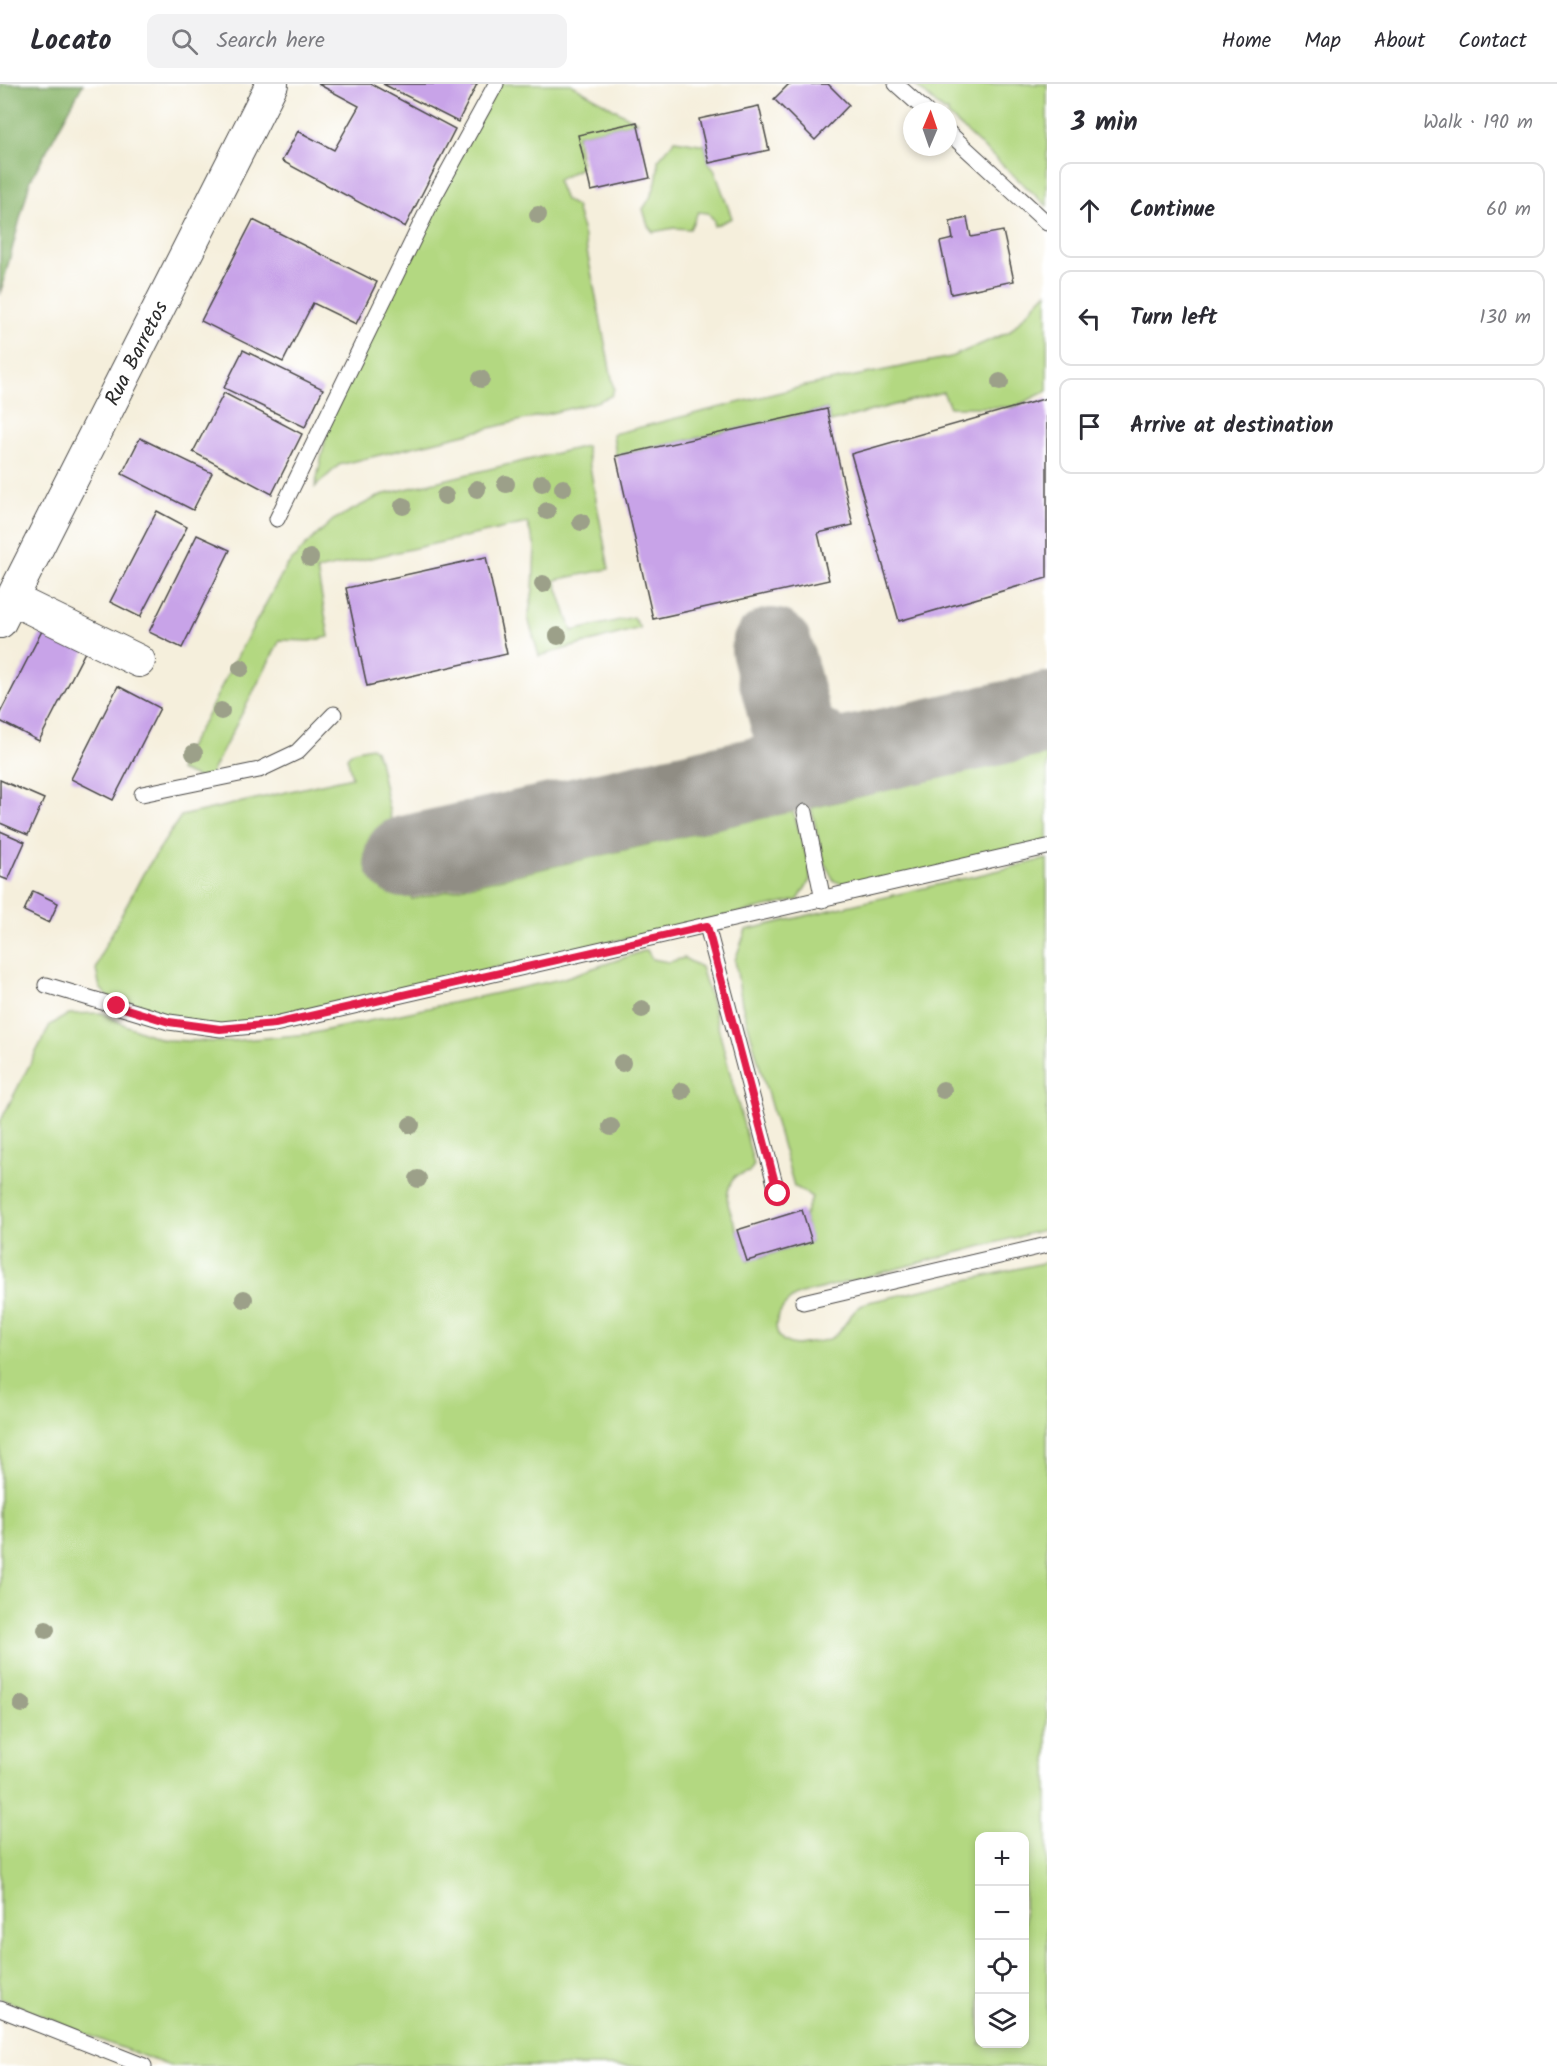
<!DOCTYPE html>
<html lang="en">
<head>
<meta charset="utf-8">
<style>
	:root { --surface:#fff; --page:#f2f2f3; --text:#2b2b33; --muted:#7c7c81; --line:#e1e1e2 }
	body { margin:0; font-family:Kalam,sans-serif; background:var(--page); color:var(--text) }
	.controls { position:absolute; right:18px; bottom:18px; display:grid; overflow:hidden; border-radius:12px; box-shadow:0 3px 9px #0003 }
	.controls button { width:54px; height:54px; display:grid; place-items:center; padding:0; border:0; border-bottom:2px solid var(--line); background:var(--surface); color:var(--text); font:30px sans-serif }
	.compass { position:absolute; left:903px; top:18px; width:54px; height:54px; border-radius:50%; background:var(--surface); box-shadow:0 3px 9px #0003; rotate:2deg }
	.stop { position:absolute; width:18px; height:18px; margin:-14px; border:4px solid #e11d48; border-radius:50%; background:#fff }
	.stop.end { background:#e11d48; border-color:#fff; box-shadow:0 2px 6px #0008 }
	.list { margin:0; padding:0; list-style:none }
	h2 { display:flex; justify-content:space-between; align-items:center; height:78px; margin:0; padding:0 24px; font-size:26px }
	h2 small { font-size:20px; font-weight:400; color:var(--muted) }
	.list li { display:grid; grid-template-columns:39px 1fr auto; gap:18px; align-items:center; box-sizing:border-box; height:96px; margin:0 12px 12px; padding:0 12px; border:2px solid var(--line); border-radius:12px }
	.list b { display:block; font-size:22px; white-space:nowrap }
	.list em { font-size:20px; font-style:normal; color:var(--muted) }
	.icon { flex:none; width:33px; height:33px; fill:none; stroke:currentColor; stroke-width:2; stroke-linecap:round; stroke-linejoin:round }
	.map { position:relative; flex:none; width:1047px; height:1982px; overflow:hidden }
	header { display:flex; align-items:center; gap:36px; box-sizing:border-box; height:84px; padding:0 30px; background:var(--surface); border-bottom:2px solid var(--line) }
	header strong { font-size:28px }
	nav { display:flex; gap:33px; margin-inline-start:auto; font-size:21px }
	.search { width:420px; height:54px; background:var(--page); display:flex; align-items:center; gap:15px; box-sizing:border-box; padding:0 21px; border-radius:12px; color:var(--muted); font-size:22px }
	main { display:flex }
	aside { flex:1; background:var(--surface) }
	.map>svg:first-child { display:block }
	.green { fill:#b3d881; stroke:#6f8256; stroke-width:1.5; fill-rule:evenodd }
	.forest { fill:#8eb86f; stroke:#5c724d; stroke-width:1.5 }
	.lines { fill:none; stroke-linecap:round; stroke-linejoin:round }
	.taxiway { stroke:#908d84; stroke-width:82 }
	.building { fill:#c8a3e8 }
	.service-casing { stroke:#494846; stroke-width:17 }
	.minor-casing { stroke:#494846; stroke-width:34 }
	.service { stroke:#fff; stroke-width:15 }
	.minor { stroke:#fff; stroke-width:32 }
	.tree { fill:#9ca089 }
	.route { stroke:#e11d48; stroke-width:8 }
	.labels { text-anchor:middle; stroke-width:5; stroke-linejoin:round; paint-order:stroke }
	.street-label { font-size:21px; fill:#2b2b2b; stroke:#fff }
</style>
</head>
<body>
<header>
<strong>Locato</strong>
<div class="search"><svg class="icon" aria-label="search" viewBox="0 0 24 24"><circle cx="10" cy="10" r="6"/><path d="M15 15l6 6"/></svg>Search here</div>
<nav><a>Home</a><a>Map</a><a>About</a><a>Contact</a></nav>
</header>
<main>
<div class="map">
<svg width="1047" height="1982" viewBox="0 0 1047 1982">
	<rect width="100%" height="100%" fill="#fff"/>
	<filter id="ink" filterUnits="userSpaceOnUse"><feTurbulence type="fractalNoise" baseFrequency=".0167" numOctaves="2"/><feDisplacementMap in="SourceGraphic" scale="12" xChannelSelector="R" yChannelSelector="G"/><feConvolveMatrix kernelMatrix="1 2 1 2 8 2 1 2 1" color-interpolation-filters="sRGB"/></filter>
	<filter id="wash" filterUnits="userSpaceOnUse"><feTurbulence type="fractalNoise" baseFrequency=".008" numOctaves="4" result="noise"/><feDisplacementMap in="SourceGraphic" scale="24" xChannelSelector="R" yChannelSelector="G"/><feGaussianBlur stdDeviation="1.35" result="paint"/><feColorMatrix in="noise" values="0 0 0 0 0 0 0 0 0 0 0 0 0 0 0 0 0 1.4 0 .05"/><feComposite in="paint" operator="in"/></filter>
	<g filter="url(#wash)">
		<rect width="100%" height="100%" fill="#f5efdc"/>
		<!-- green -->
		<path class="green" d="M497,0H571L637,38L577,51L581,84L557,96L565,116L576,122L585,157L614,305L611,312L596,318L339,381L315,403L333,321Z
			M914,0H1047V122L948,31V27H944Z
			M675,56L705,61L709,79L714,85L732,134L714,142V136L708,129L698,128L690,145L674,144L653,148L648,142L643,125C654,110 659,94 658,76Z
			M1047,208V307L1014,323H950L943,308L830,338L827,325L616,372L613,350L805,302L951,273L1009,248Z
			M586,362L609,485L555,496L572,547L633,533L640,544L539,572L528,534L533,507L535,462L527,439L317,486L329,553L310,557L280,556L207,697L179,686L186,667L207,632L229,587L286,483L306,461L333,436L381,411Z
			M371,663L375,666L379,676L399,776L412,815L793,727L810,784V796L798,816L221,945L117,922L100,904L96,886L101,870L143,790L181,732L352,693L347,673L353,667Z
			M1047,668V758L863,807L834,797L824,778L811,724Z
			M1047,775V1145L801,1210C774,1220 764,1258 797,1261C801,1261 806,1259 810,1259C817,1258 828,1257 833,1253C848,1242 849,1225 869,1218L1047,1178V1982H170L103,1957L0,1914V1038L50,941L69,930L102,929L125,941L164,956L222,958L309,950L561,895L647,866L652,875L669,878L684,874L701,883L710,912L754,1081L749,1088L735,1092C721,1113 729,1124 737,1145C741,1156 744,1167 748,1177L811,1158L804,1133L812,1113L794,1102L742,920L735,876L746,846ZM980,1752H1024V1960H980Z"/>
		<!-- forest -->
		<path class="forest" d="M0,0H83L30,97L0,211Z"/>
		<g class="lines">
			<!-- taxiway -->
			<path class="taxiway" d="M772,565L790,634L798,653L834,677
				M405,773L1047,629"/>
		</g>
		<g id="blocks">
			<!-- building -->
			<path class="building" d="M318,0H371L455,45L405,143L282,77L298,47L334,66L359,22Z
				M383,0H477L458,38Z
				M789,0H828L849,21L815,56L774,15Z
				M759,22L769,66L709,79L699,35Z
				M637,38L650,94L591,107L578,51Z
				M967,134L971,153L1003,147L1014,197L951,210L940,158L953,155L950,138Z
				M253,136L377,198L356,240L313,219L283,278L201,237Z
				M243,266L323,305L305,343L224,304Z
				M224,309L302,350L272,410L193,368Z
				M1047,314V494L899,537L851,370Z
				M827,325L853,441L818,449L829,496L653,535L616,372Z
				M140,354L212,389L193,426L122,390Z
				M157,427L187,443L140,533L110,518Z
				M197,451L230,466L182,564L149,548Z
				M486,473L507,570L367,602L346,504Z
				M43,545L86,566L39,657L0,637V629Z
				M118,602L160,624L113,716L71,695Z
				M0,696L44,715L28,751L0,739Z
				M0,747L25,758L8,796L0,793Z
				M33,807L58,819L49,839L24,827Z
				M802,1126L812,1158L747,1177L737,1146Z"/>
		</g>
	</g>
	<g filter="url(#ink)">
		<use href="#blocks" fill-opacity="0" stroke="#494846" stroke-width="1.5"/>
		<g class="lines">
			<!-- service casing -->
			<g class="service-casing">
				<path id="service" d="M896,0L926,27
					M948,48L1047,139
					M277,435L434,113L496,0
					M142,710L259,686L297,668L334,630
					M805,728L823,816
					M707,842L778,1111
					M46,901L169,938L221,945L275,940L1047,763
					M803,1218L1047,1161
					M0,1925L144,1982"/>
			</g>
			<!-- minor casing -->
			<g class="minor-casing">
				<path id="minor" d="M12,515L139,577
					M0,538L272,0"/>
			</g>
			<!-- service -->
			<use href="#service" class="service"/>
			<!-- minor -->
			<use href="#minor" class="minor"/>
		</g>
		<!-- trees -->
		<g class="tree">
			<circle cx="538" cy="131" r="9"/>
			<circle cx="481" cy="295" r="9"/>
			<circle cx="1000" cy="298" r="9"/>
			<circle cx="542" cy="399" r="9"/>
			<circle cx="506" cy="400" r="9"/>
			<circle cx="563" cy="404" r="9"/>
			<circle cx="477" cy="405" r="9"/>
			<circle cx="445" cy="412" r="9"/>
			<circle cx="403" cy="422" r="9"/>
			<circle cx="547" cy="427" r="9"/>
			<circle cx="581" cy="438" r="9"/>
			<circle cx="310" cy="474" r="9"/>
			<circle cx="543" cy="500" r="9"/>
			<circle cx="558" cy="552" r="9"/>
			<circle cx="241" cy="584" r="9"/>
			<circle cx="221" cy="627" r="9"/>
			<circle cx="194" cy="669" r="9"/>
			<circle cx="642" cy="925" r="9"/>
			<circle cx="622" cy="979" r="9"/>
			<circle cx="943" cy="1006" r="9"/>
			<circle cx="682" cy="1007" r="9"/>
			<circle cx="411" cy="1041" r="9"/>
			<circle cx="611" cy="1043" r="9"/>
			<circle cx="418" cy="1095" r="9"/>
			<circle cx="244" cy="1215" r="9"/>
			<circle cx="46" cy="1546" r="9"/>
			<circle cx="22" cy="1620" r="9"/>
		</g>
	</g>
	<g class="lines" filter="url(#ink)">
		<!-- route -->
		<path class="route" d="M117,922L169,938L220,945L275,940L707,842L778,1110"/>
	</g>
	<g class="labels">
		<!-- street labels -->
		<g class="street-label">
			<text transform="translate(136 269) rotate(-63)" y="7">Rua Barretos</text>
		</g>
	</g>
</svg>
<div class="controls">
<button>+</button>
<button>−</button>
<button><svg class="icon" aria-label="locate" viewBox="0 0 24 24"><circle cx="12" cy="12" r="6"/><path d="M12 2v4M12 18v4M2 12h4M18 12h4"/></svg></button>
<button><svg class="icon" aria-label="layers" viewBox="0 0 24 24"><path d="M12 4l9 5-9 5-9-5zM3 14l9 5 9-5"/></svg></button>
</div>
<svg class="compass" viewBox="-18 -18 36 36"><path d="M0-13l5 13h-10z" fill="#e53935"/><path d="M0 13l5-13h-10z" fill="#7c7c81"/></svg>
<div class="stop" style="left:778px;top:1110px"></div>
<div class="stop end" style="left:117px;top:922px"></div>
</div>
<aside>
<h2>3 min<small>Walk · 190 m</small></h2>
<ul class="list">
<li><svg class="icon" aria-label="ahead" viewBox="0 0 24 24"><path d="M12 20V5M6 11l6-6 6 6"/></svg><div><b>Continue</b></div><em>60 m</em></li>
<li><svg class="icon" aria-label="left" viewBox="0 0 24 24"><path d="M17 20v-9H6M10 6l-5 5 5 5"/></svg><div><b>Turn left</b></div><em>130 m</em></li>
<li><svg class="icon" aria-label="arrive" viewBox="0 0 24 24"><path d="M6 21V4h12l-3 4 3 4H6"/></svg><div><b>Arrive at destination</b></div></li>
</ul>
</aside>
</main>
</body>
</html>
